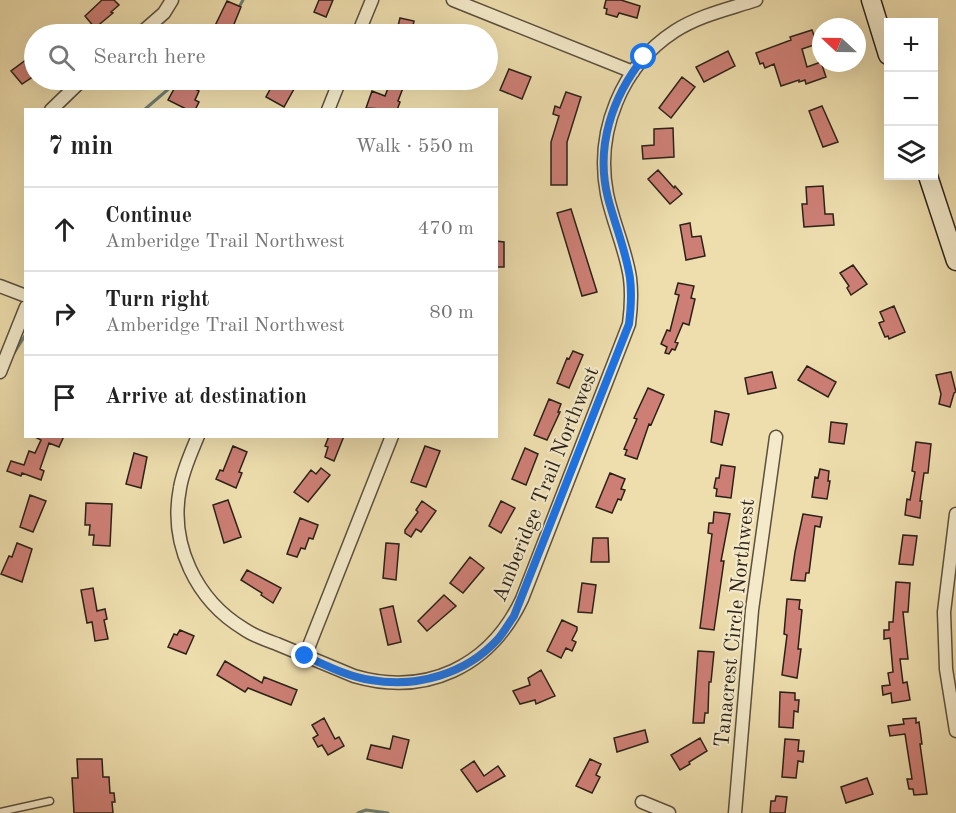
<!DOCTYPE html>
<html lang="en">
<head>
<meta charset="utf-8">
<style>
	:root { --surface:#fff; --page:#f6f6f6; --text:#222; --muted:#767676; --line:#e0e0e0 }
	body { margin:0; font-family:"Old Standard TT",serif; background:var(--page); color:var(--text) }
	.controls { position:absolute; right:18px; top:18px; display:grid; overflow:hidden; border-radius:0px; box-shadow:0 6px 24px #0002 }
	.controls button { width:54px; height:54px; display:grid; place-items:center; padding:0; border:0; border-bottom:2px solid var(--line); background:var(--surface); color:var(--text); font:30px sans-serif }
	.compass { position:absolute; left:812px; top:18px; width:54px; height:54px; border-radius:50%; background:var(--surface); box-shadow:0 6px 24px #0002; rotate:292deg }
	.stop { position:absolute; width:18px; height:18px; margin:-14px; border:4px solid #1a73e8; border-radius:50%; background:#fff }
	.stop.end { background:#1a73e8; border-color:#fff; box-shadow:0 2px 6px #0008 }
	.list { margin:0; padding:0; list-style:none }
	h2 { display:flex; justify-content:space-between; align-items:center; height:78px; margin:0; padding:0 24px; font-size:26px }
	h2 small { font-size:20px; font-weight:400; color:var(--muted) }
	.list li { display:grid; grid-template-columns:39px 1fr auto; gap:18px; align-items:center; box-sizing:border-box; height:84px; padding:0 24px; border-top:2px solid var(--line) }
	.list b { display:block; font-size:22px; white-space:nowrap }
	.list p { margin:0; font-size:20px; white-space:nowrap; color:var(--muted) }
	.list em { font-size:20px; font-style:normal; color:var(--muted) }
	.icon { flex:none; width:33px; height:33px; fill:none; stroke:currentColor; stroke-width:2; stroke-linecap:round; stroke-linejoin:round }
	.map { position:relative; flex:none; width:956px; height:813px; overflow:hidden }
	.search { position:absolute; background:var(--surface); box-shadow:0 6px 24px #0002; left:24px; top:24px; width:474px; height:66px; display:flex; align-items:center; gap:15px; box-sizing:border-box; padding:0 21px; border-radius:33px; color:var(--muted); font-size:22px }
	.panel { position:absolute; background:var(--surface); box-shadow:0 6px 24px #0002; left:24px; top:108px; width:474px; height:330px; border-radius:0px }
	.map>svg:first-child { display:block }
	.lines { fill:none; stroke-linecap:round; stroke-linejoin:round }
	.stream { stroke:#6d7e73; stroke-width:3 }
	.building { fill:#cd7f75; stroke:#2b2118; stroke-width:1.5 }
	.lane-casing { stroke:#5c503e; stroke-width:9 }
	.street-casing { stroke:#5c503e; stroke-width:15 }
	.secondary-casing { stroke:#2b2118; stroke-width:21 }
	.lane { stroke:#f4eaca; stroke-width:6 }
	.street { stroke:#f4eaca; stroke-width:12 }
	.secondary { stroke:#f4eaca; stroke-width:18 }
	.route { stroke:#1a73e8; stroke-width:8 }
	.labels { text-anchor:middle; stroke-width:4.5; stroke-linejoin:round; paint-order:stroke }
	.street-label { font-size:21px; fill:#2b2118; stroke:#f4eaca }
</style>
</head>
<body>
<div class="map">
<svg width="956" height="813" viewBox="0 0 956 813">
	<rect width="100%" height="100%" fill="#eedeae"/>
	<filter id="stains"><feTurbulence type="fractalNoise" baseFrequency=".00333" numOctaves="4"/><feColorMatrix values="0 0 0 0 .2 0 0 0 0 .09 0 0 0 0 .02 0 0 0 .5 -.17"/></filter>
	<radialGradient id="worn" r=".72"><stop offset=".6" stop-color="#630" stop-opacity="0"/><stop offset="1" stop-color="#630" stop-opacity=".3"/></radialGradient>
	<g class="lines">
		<!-- stream -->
		<path class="stream" d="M238,9L243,0
			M144,110L179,80
			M14,353L26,334
			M358,813L366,810L388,813"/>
	</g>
	<!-- building -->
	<path class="building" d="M102,0H114L119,5L111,12L113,13L95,28L85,16Z
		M319,0H333L326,17L314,12Z
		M606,0H621L640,6L637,18L619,13L617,17L606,14L607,9L604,8Z
		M227,1L241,7L230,34H211Z
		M400,18L414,21L411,34H396Z
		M812,30L817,44L802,49L807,67L821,62L826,77L806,84L805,80L799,82V80L781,86L774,64L765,68L763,63L760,64L756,53L791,40L790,37Z
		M728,51L735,66L704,82L696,67Z
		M34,54V76L22,84L11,71Z
		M509,69L531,77L522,99L500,90Z
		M682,77L695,87L671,118L659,108Z
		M179,80L199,91L195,100L199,102L195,110H188L168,100Z
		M280,80H299L284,107L266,97L274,82L278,84Z
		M390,83L403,88L398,101L400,102L397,110L366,108L372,91L385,96Z
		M566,92L581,97L567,142V185H551V142L559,116L553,114L555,106L560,108Z
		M822,106L838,142L823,147L809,111Z
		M673,128L674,157L643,159L642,146L654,145V129Z
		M658,170L674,188L675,186L682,194L670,204L648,179Z
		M823,186L825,214H833L834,225L804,227L802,204H807L806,187Z
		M571,209L597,292L582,296L557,213Z
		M690,223L692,237L701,236L705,256L686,260L680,225Z
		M496,241L504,242V267H496Z
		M853,265L867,284L851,295L847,288L849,286L840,273Z
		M678,283L694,286L691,298L695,299L689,325L683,323L675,342L678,343L675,350L672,349L669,354L665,353L667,347L661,344L667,330L670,331L679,295L675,294Z
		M894,306L905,332L889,339L888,336L885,337L879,323L884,321L880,312Z
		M573,351L583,355L569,388L557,383L567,358L569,359Z
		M807,366L836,382L828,397L798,380Z
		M772,372L776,388L748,394L745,378Z
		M951,372L956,392L954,393L950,407L939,404L941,394L936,375Z
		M648,388L664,395L651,425L649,424L637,459L625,455L627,450L624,449L637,419L634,418Z
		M549,399L561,404L558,412H560L547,440L534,435Z
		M715,411L729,414L722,445L711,442Z
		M831,422L847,424L844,444L829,442Z
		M33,436H64L59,447L49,443L40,469L44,471L41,480L22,473L21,476L7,471L11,461L24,465L29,451L35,453L41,440Z
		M329,436H344L334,461L325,457L328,447L325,446Z
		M916,442L931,444L928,473H924L920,501H922L920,518L905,515L907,499L910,500L915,472L912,471Z
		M233,446L247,452L239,472L242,473L236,488L216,479L220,470L223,471Z
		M425,446L440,451L426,487L411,482Z
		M525,448L538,454L526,485L512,479Z
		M134,453L147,457L141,488L126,484Z
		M721,465L735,467L731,498L716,496L717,489L714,488L716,478H719Z
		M321,468L330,475L308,502L294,492L311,470L316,474Z
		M820,469L829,471L828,481H830L827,499L812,497L815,477L818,478Z
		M610,473L625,479L621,489L625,490L621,500L618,499L612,513L596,507Z
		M30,495L46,501L33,532L20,527Z
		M228,500L241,537L224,543L213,505Z
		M422,501L436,511L421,532L416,529L411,537L405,533V530L418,512L416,510Z
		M501,501L515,508L501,533L489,526Z
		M86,503L112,504L110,546L93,545L94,535H89L90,525H85Z
		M714,512L730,514L721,561H724L714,630L700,628L712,534L708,533L709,523H713Z
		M803,514L822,517L820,527L815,526L809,573H806L805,581L791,580L795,552Z
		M300,518L318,525L313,539L309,538L305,549L301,548L297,557L287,554Z
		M903,535L917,536L913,565L899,564Z
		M593,538H608L609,562H591Z
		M17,543L32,549L22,582L1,574L9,556L12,557Z
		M386,543L399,544L396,580L383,578Z
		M470,557L484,568L463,593L450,583Z
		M247,570L281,588L273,603L261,595L262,593L241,580Z
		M896,582L910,583L908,612H903L908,659H900L903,683L907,682L910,700L892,703L891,693L883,695L882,686L890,685L888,673L893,672L890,638L884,639V630H889V622H893Z
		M582,583L596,585L592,613L578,612Z
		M93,588L97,611L105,609L107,619L104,620L108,639L95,641L92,622L87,623L81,590Z
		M444,595L456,606L427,631L418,621Z
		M787,599L800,600L799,609L802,610L798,649H801L797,678L782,675L787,635L784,634Z
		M393,606L401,642L388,645L380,609Z
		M562,620L577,627V630L572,640L576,642L572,651L566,648L561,658L547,651Z
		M180,630L194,636L186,654L168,647L174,634L177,635Z
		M698,651L714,652L711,682H709L708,713H705L704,723H693Z
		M225,661L262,683L264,677L297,690L291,705L248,688L245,692L217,675Z
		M541,670L555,696L536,704L535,700L520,704L513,691L530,685L528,678Z
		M780,692L795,693V700H799L798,712L794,711L793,728L779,727Z
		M324,718L335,739L339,737L344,746L328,755L322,745L318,747L313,738L318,735L312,725Z
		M916,718V723L919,722L922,744H920L927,794L914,795L913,789H909L907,779H912L905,734L890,736L888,726L904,724L903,719Z
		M645,730L648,742L617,752L614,738Z
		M393,736L409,740L402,768L367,759L371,745L390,749Z
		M700,738L707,751L689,762L690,764L680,770L671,755Z
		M785,739L799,740L798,751H804L803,762L798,761L796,778L782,777Z
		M77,759H102L103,777H109L110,793H114L115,802H112L113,813H74L72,778H78Z
		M590,759L601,764L596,775L600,777L592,793L576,786Z
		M474,761L484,776L498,766L505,776L477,792L461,770Z
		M867,778L873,794L846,803L841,787Z
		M776,796L787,797L785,813H770L771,801H775Z"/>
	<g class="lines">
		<!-- lane casing -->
		<g class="lane-casing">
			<path id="lane" d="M0,812L50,801"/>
		</g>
		<!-- street casing -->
		<g class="street-casing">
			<path id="street" d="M453,0L633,72
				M140,34L164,13L172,0
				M358,34L372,0
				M51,110L82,80
				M328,110L340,80
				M0,286L26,296
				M0,372L26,307
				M198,436C191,453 183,470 180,488C169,544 196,600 244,629C254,636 266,640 277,644C303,655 328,665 354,676C426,697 490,667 522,599L629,324C631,309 632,294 630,278C626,250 613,223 607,194C595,132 621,66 675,31C700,15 729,9 756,0
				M956,514L944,612L946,669L956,731
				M305,656L392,436
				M642,802L669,813
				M735,813L752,610L776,437"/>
		</g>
		<!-- secondary casing -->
		<g class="secondary-casing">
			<path id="secondary" d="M871,0L888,55
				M928,176L956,261"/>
		</g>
		<!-- lane -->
		<use href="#lane" class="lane"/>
		<!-- street -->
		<use href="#street" class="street"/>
		<!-- secondary -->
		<use href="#secondary" class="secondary"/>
	</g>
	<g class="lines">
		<!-- route -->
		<path class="route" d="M305,656C326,665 348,677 371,680C417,688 466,674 498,639C504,632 509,623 514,616L629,324C631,308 632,294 630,278C626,251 615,225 608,198C595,147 612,97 644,57"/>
	</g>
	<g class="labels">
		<!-- street labels -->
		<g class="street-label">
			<text transform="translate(545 484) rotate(-68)" y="7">Amberidge Trail Northwest</text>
			<text transform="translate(734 623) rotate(-84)" y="7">Tanacrest Circle Northwest</text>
		</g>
	</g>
	<rect width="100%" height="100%" filter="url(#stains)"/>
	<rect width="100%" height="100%" fill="url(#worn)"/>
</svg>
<div class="controls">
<button>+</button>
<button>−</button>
<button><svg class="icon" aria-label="layers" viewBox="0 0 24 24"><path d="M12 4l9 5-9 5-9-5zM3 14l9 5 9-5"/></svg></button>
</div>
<svg class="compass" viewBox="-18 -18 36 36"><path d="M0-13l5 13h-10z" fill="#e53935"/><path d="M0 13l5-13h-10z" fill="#767676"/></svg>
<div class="stop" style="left:644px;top:57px"></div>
<div class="stop end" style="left:305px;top:656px"></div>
<div class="search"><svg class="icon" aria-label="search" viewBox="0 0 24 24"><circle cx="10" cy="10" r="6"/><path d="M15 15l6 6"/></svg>Search here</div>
<section class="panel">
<h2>7 min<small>Walk · 550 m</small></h2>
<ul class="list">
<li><svg class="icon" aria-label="ahead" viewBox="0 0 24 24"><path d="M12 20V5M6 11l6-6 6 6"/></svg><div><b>Continue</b><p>Amberidge Trail Northwest</p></div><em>470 m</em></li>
<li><svg class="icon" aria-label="right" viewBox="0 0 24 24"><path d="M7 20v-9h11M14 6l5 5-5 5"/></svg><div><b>Turn right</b><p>Amberidge Trail Northwest</p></div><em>80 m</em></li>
<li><svg class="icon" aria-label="arrive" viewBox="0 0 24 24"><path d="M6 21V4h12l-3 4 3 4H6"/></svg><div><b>Arrive at destination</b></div></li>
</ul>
</section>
</div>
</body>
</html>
